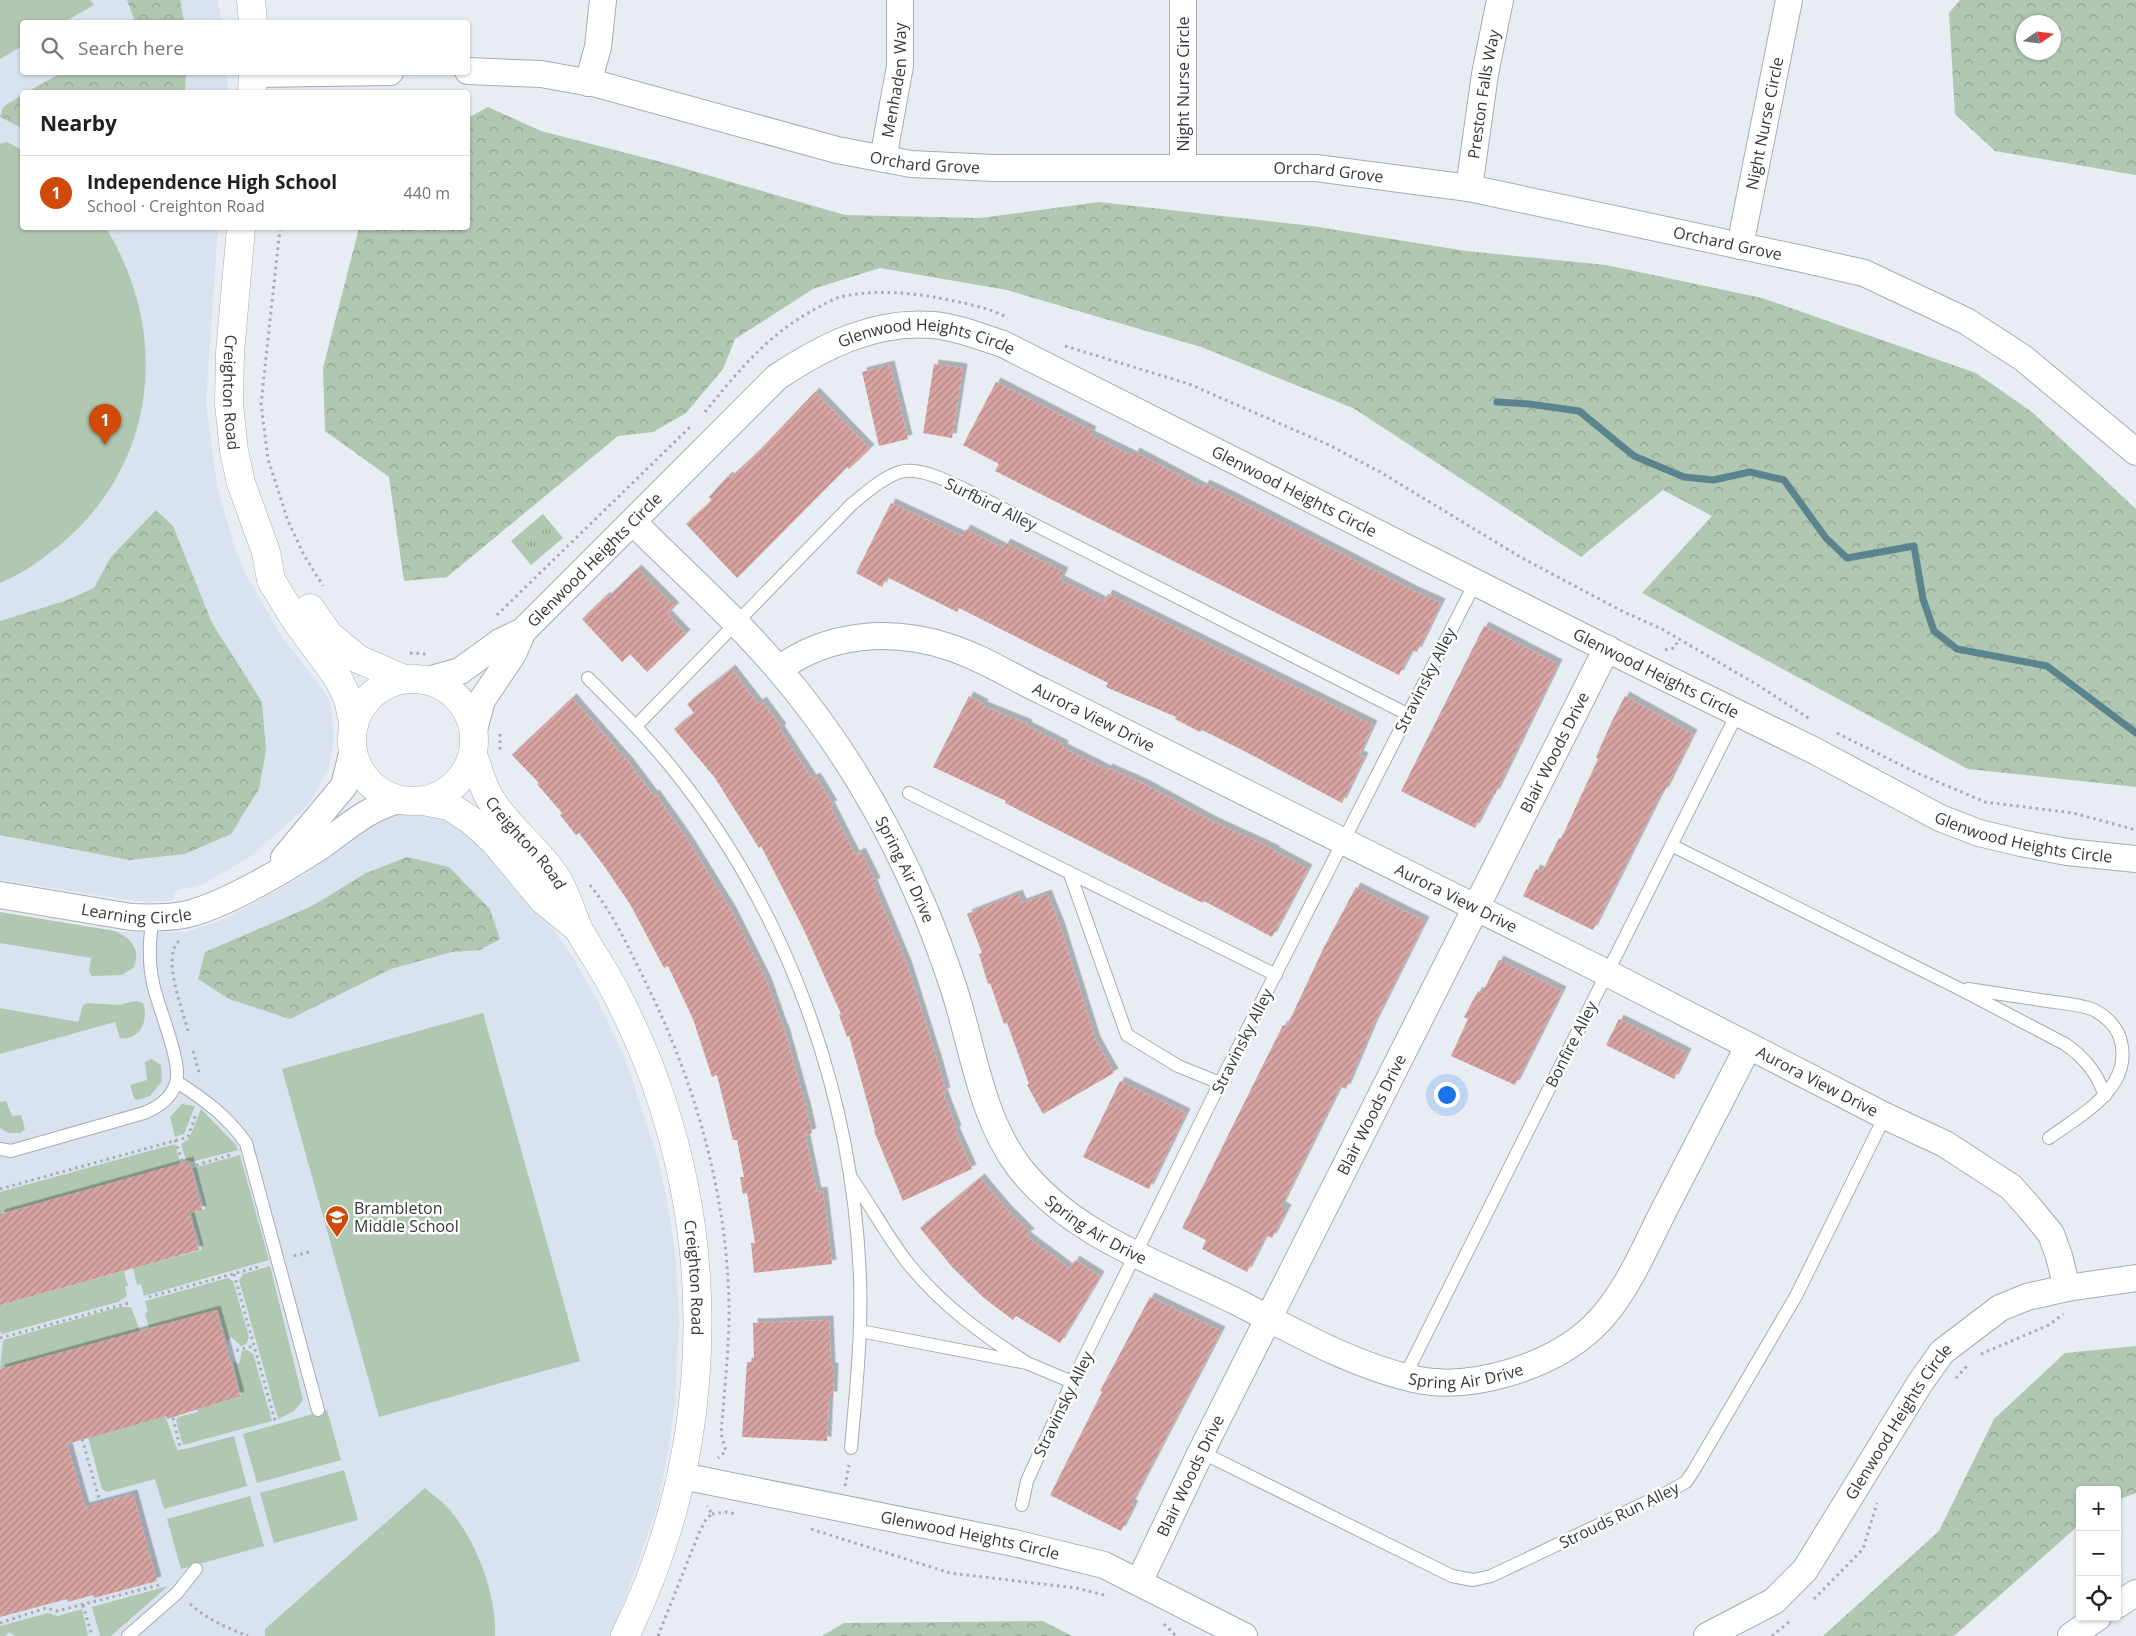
<!DOCTYPE html>
<html lang="en">
<head>
<meta charset="utf-8">
<style>
	:root { --surface:#fff; --page:#f6f6f6; --text:#202124; --muted:#757577; --line:#e0e0e0; --accent:#d04a09 }
	body { margin:0; font-family:"Open Sans",sans-serif; background:var(--page); color:var(--text) }
	.controls { position:absolute; right:15px; bottom:15px; display:grid; overflow:hidden; border-radius:5px; box-shadow:0 1px 4px #0004 }
	.controls button { width:45px; height:45px; display:grid; place-items:center; padding:0; border:0; border-bottom:1px solid var(--line); background:var(--surface); color:var(--text); font:25px sans-serif }
	.compass { position:absolute; left:2016px; top:15px; width:45px; height:45px; border-radius:50%; background:var(--surface); box-shadow:0 1px 4px #0004; rotate:77deg }
	.you { position:absolute; left:1446px; top:1094px; width:18px; height:18px; margin:-12px; border:4px solid #fff; border-radius:50%; background:#1a73e8; box-shadow:0 0 0 8px #1a73e833 }
	.badge { display:grid; place-items:center; width:32px; height:32px; border-radius:50%; background:var(--accent); color:#fff; font-size:16px; font-weight:700 }
	.pin { position:absolute; translate:-50% -41px; filter:drop-shadow(0 1px 2px #0008) }
	.pin::after { content:''; position:absolute; top:26px; width:18px; height:15px; background:inherit; clip-path:polygon(0 0,100% 0,50% 100%) }
	.list { margin:0; padding:0; list-style:none }
	h2 { display:flex; justify-content:space-between; align-items:center; height:65px; margin:0; padding:0 20px; font-size:21px }
	h2 small { font-size:16px; font-weight:400; color:var(--muted) }
	.list li { display:grid; grid-template-columns:32px 1fr auto; gap:15px; align-items:center; box-sizing:border-box; height:75px; padding:0 20px; border-top:1px solid var(--line) }
	.list b { display:block; font-size:19px; white-space:nowrap }
	.list p { margin:0; font-size:16px; white-space:nowrap; color:var(--muted) }
	.list em { font-size:16px; font-style:normal; color:var(--muted) }
	.icon { flex:none; width:28px; height:28px; fill:none; stroke:currentColor; stroke-width:2; stroke-linecap:round; stroke-linejoin:round }
	.map { position:relative; flex:none; width:2136px; height:1636px; overflow:hidden }
	.search { position:absolute; background:var(--surface); box-shadow:0 1px 4px #0004; left:20px; top:20px; width:450px; height:55px; display:flex; align-items:center; gap:12px; box-sizing:border-box; padding:0 18px; border-radius:5px; color:var(--muted); font-size:19px }
	.panel { position:absolute; background:var(--surface); box-shadow:0 1px 4px #0004; left:20px; top:90px; width:450px; height:140px; border-radius:5px }
	.map>svg:first-child { display:block }
	.built { fill:#d9e3f0 }
	.grass { fill:#b0c7b1 }
	.forest { fill:url(#forest-crowns); fill-rule:evenodd }
	.park { fill:url(#park-tufts) }
	.lines { fill:none; stroke-linecap:round; stroke-linejoin:round }
	.stream { stroke:#5c848e; stroke-width:7 }
	.building { fill:url(#building-hatch); filter:url(#shadow) }
	.service-casing { stroke:#a7acb3; stroke-width:14 }
	.minor-casing { stroke:#a7acb3; stroke-width:28 }
	.tertiary-casing { stroke:#a7acb3; stroke-width:29 }
	.path { stroke:#a8acb1; stroke-width:3; stroke-dasharray:2.5 4; stroke-linecap:butt }
	.service { stroke:#fff; stroke-width:12 }
	.minor { stroke:#fff; stroke-width:26 }
	.tertiary { stroke:#fff; stroke-width:28 }
	.labels { text-anchor:middle; stroke-width:5; stroke-linejoin:round; paint-order:stroke }
	.street-label { font-size:16px; fill:#36383b; stroke:#fff }
	.poi-label { font-size:16px; fill:#36383b; stroke:#fff; text-anchor:start }
</style>
</head>
<body>
<div class="map">
<svg width="2136" height="1636" viewBox="0 0 2136 1636">
	<defs>
		<pattern id="forest-crowns" width="20" height="18" patternUnits="userSpaceOnUse" patternTransform="scale(1.25)"><rect width="20" height="18" fill="#b0c7b1"/><path d="M2 6a3 3 0 1 1 6 0M12 15a3 3 0 1 1 6 0" fill="none" stroke="#90a391"/></pattern>
		<pattern id="park-tufts" width="24" height="20" patternUnits="userSpaceOnUse" patternTransform="scale(1.25)"><rect width="24" height="20" fill="#b0c7b1"/><path d="M3 7l-1-3M5 7V3M7 7l1-3M15 17l-1-3M17 17v-4M19 17l1-3" fill="none" stroke="#90a391"/></pattern>
		<pattern id="building-hatch" width="6" height="6" patternUnits="userSpaceOnUse" patternTransform="scale(1.25)"><rect width="6" height="6" fill="#d7a4a2"/><path d="M-1 1l2-2M0 6l6-6M5 7l2-2" fill="none" stroke="#af8785"/></pattern>
		<filter id="shadow"><feDropShadow dx="4.5" dy="-4.5" stdDeviation="0" flood-color="#0004"/></filter>
	</defs>
	<rect width="100%" height="100%" fill="#e8edf4"/>
	<!-- built -->
	<path class="built" d="M0,0H217L222,22H22V72L227,73L228,92H22V228H218L206,403L217,486L234,546L246,575L282,637L321,687L329,700L332,713L334,739L329,768L309,804L253,855L203,884L175,891L174,900L152,902L135,901L0,880Z
		M394,814H422L446,820L467,830L535,904L572,956L598,1001L625,1058L658,1159L670,1216L676,1260L679,1321L675,1405L668,1453L657,1508L620,1613L609,1636H0V912L122,932H186L220,921L271,894L310,871L364,827Z"/>
	<!-- grass -->
	<path class="grass" d="M0,0H90L94,5L64,22H22V46L0,59Z
		M7,142L22,150V228H106C170,332 158,463 61,544C43,559 22,574 0,583V144Z
		M0,912L115,931C131,938 141,949 134,967L122,975L92,976L89,971L91,958L0,943Z
		M136,1001L143,1003C149,1019 141,1041 120,1038L115,1022L0,1054V1008L78,1022L83,1005L88,1003L118,1005Z
		M483,1013L580,1361L379,1417L282,1069Z
		M152,1059L161,1065L162,1081L150,1096L137,1100L134,1098L130,1085L147,1080L145,1062Z
		M6,1101L12,1116L21,1115L25,1129L21,1133H8L0,1128V1102Z
		M182,1104L195,1106L184,1134L175,1137L170,1117Z
		M201,1109L236,1145L238,1150L191,1162L186,1160L181,1144L189,1139Z
		M175,1144L180,1162L177,1165L0,1214V1192Z
		M240,1155L269,1260L144,1296L141,1284L137,1285L133,1268L202,1250L191,1213L205,1209L193,1168Z
		M270,1266L303,1400L294,1411L278,1419L239,1280L243,1274Z
		M124,1271L128,1286L125,1287L127,1296L118,1302L2,1334L0,1331V1305Z
		M228,1278L233,1281L249,1337L246,1344L241,1346L231,1337L227,1342L218,1310L149,1328L145,1313L148,1312L145,1301Z
		M120,1307H131L140,1331L0,1369L3,1340Z
		M247,1350L253,1354L272,1421L183,1445L176,1421L178,1417L198,1412L197,1407L241,1395L233,1361L239,1364L242,1351Z
		M327,1410L341,1460L257,1483L243,1434Z
		M165,1416L178,1451L234,1436L247,1486L164,1509L155,1479L107,1492L102,1489L88,1437Z
		M344,1470L358,1520L274,1543L260,1493Z
		M425,1488C434,1496 446,1504 453,1514C478,1545 497,1597 495,1636H265V1629Z
		M250,1496L264,1546L181,1569L167,1519Z
		M168,1586L111,1636H100L92,1607Z
		M82,1609L88,1636H15L9,1632L5,1636H0V1626L48,1613L58,1616Z"/>
	<!-- forest -->
	<path class="forest" d="M127,0H180L184,22H135Z
		M1960,0H2136V175L1995,151L1955,114L1949,13ZM2024,22H2054V52H2024Z
		M61,73H186L185,92H27Z
		M22,95V128L0,117L3,107Z
		M488,107L541,131L669,164L845,215L980,218L1099,202L1312,226L1466,251L1606,265L1762,298L1976,373L2032,412L2136,509V787L1968,769L1642,593L1712,516L1663,490L1581,557L1353,408L1201,347L1007,290L880,268L813,289L735,339L723,369L686,413L653,432L618,436L447,577L404,581L389,477L325,431L323,368L359,228H468V118Z
		M156,510L173,526L212,623L262,702L266,750L259,789L231,834L185,854L129,860L0,835V621L65,601L94,588L111,557Z
		M407,857L449,867L490,909L500,939L480,950L452,952L391,969L290,1019L229,999L198,979L205,952L312,906L366,873Z
		M2136,1346V1493L2117,1500V1490H2080V1524L1954,1636H1823L1939,1531L1994,1419L2065,1353Z
		M1043,1621L1072,1636H822L844,1623Z"/>
	<!-- park -->
	<path class="park" d="M543,514L563,538L531,565L511,541Z"/>
	<g class="lines">
		<!-- stream -->
		<path class="stream" d="M1497,402L1529,404L1579,411L1634,456L1684,477L1713,480L1750,472L1784,480L1826,538L1847,558L1914,546L1923,599L1934,631L1957,649L2047,666L2136,733"/>
	</g>
	<!-- building -->
	<path class="building" d="M934,364L963,368L952,438L923,433Z
		M890,365L908,439L879,446L862,372Z
		M996,382L1092,431L1090,435L1133,456L1135,452L1203,488L1205,484L1232,497L1414,591L1441,603L1417,652L1412,650L1399,675L995,471L999,464L963,445Z
		M815,392L870,449L849,469L847,467L737,578L686,524L712,500L709,497L728,476L730,478L757,453Z
		M891,503L962,536L966,529L1003,548L1006,543L1064,572L1060,580L1104,602L1108,594L1373,725L1359,755L1364,757L1342,803L1246,752L1202,730L1200,732L1175,719L1176,717L1106,687L1108,683L959,608L957,612L887,577L882,587L856,573Z
		M637,569L675,607L667,614L686,634L647,672L630,654L622,662L582,619L606,596L607,598Z
		M1484,626L1558,664L1495,794L1493,793L1475,828L1401,791Z
		M731,669L758,704L762,701L782,728L780,730L812,779L816,777L833,805L830,806L855,855L861,852L876,882L873,884L907,965L938,1063L946,1092L943,1093L957,1130L955,1131L972,1169L903,1201L874,1131L875,1130L849,1036L847,1037L839,1015L841,1014L804,930L761,846L759,848L715,778L674,729L694,713L687,704Z
		M969,696L984,704L983,706L1028,724L1027,726L1064,745L1063,748L1107,770L1108,768L1144,784L1212,821L1275,850L1274,851L1308,869L1272,937L1204,901L1203,903L1168,886L1005,803L1006,801L933,767Z
		M1625,696L1693,734L1664,792L1662,791L1593,930L1523,896L1536,869L1542,872L1559,838L1561,839L1598,759L1596,757L1612,721Z
		M572,698L629,763L653,795L655,794L687,839L732,912L767,982L783,1028H784L806,1107L812,1133L805,1135L817,1192L823,1191L832,1264L754,1273L751,1243H755L747,1193L743,1194L740,1177H744L737,1140H733L717,1075L712,1077L693,1019L668,966L664,968L630,904L604,866L579,833L576,835L560,815L562,813L537,784L539,783L512,755Z
		M1356,887L1425,921L1374,1023L1346,1089L1340,1086L1281,1206L1287,1209L1272,1238L1266,1235L1247,1272L1202,1249L1206,1240L1182,1228L1283,1025L1287,1026L1324,947Z
		M1018,894L1022,903L1047,894L1060,926L1096,1041L1114,1073L1043,1114L1027,1085L1029,1084L1007,1023L1004,1024L990,983L988,984L979,954L982,953L967,914Z
		M1499,960L1562,991L1515,1085L1451,1056L1468,1019L1464,1017L1478,991L1482,993Z
		M1619,1019L1687,1053L1674,1079L1606,1045Z
		M1120,1081L1186,1113L1149,1189L1083,1157Z
		M189,1161L202,1210L189,1213L199,1250L0,1305V1214Z
		M980,1178L1008,1211L1030,1233L1026,1236L1070,1269L1075,1260L1100,1276L1060,1343L1016,1316L1013,1320L984,1298L953,1268L920,1228Z
		M1150,1297L1221,1331L1131,1504L1134,1505L1121,1531L1050,1495L1102,1392L1100,1391Z
		M216,1310L240,1396L167,1419L166,1416L67,1444L85,1507L133,1494L157,1581L94,1598L93,1595L68,1602L67,1599L0,1617V1369Z
		M829,1320L831,1367H834L833,1396H829L827,1441L742,1437L747,1362H754L753,1323Z"/>
	<g class="lines">
		<!-- service casing -->
		<g class="service-casing">
			<path id="service" d="M588,678C617,707 646,736 672,768C788,912 853,1094 860,1278C862,1335 856,1391 851,1448
				M636,726L852,504C867,492 882,478 900,472C923,465 963,489 984,499L1407,714
				M909,793L1276,975
				M1673,846L1958,988L2065,1044C2085,1058 2097,1073 2105,1096
				M1070,874L1127,1035L1178,1066L1220,1083
				M1968,989C1994,993 2021,997 2047,1001C2062,1003 2078,1004 2092,1009C2103,1014 2116,1025 2120,1038C2135,1087 2082,1114 2049,1138
				M177,1082C205,1100 227,1116 246,1143L318,1410
				M0,1149L11,1151L144,1113C158,1107 171,1099 176,1083C183,1064 157,1005 153,983C148,960 149,940 153,918
				M852,1179C871,1206 887,1236 907,1262C940,1304 983,1335 1027,1363
				M860,1331L1027,1363L1072,1382
				M1405,1376L1738,712
				M1201,1452L1452,1576L1473,1580L1491,1576L1668,1492L1686,1482L1694,1470L1796,1296L1885,1116
				M1022,1505L1027,1481L1072,1382L1220,1083L1475,583
				M128,1636L177,1593L196,1569"/>
		</g>
		<!-- minor casing -->
		<g class="minor-casing">
			<g id="minor">
				<path d="M1183,0V167"/>
				<path id="s1" d="M468,71L541,74L597,84L837,150L911,164L994,168H1316L1469,188L1807,260L1864,273L1966,321L2023,358L2136,452"/>
				<path d="M253,74L390,72"/>
				<path d="M588,83L598,47L603,0"/>
				<path id="s2" d="M883,159L900,66V0"/>
				<path id="s3" d="M1469,188L1485,74L1500,0"/>
				<path id="s4" d="M1740,246L1789,0"/>
				<path id="s5" d="M633,522C682,571 735,618 780,671C840,741 888,823 924,908C935,934 945,962 954,989C973,1048 981,1117 1019,1167C1073,1237 1164,1265 1239,1303C1295,1332 1352,1365 1414,1379C1470,1392 1550,1367 1592,1328C1625,1297 1644,1249 1664,1210C1692,1156 1720,1101 1748,1047"/>
				<path id="s6" d="M779,669C828,633 891,628 949,647C981,657 1012,677 1042,691L1607,973L1885,1116L1945,1144L2011,1187L2028,1206L2051,1234L2059,1256L2067,1288"/>
				<path id="s7" d="M428,680L460,671L500,642L523,631L777,377C824,346 875,320 933,325C957,327 981,337 1003,344L1623,657L1815,751L1940,818L1979,833L2021,843L2067,852L2136,859"/>
				<path d="M474,730L482,700L513,654L523,631"/>
				<path d="M284,858L344,786L353,750"/>
				<path id="s8" d="M0,895L131,917C150,918 170,918 188,914C227,904 287,868 321,846C348,827 366,809 399,800"/>
				<path id="s9" d="M682,1476L1014,1543L1104,1565L1244,1636"/>
				<path id="s10" d="M1139,1582L1201,1452L1607,648"/>
				<path d="M2117,1605L2136,1593"/>
				<path id="s11" d="M1707,1636L1774,1601L1805,1570L1920,1383L1942,1352L2000,1308L2027,1297L2067,1288L2136,1278"/>
				<path d="M2071,1636L2098,1617"/>
			</g>
		</g>
		<!-- tertiary casing -->
		<g class="tertiary-casing">
			<g id="tertiary">
				<path d="M251,0L253,22"/>
				<path d="M252,92L253,72"/>
				<path id="s12" d="M241,228L230,353L229,404L234,451L241,483L266,552L271,580L294,618L338,678L348,699L354,726"/>
				<path d="M310,608L329,635L358,659L404,679"/>
				<circle cx="413" cy="740" r="61"/>
				<path id="s13" d="M473,755C479,770 483,790 493,803C512,832 547,857 562,888C569,902 573,918 580,932C591,951 604,970 614,989C632,1024 649,1061 661,1099C720,1275 707,1470 625,1636"/>
				<path d="M423,801L449,806L472,821L495,842L543,900L576,927"/>
			</g>
		</g>
		<!-- path -->
		<path class="path" d="M280,228L261,404L268,459L288,521L304,555L323,586
			M1065,346L1189,384L1329,445L1382,473L1522,558L1624,612L1662,629L1761,687L1810,719
			M705,412C738,371 771,331 819,307C825,304 833,299 840,297C870,290 904,292 934,297C958,302 986,306 1008,318
			M497,615L690,427
			M1665,650L1674,648L1679,639
			M410,653L426,654
			M1837,733L1917,773L1985,802L2073,813L2136,830
			M500,734V752
			M590,885C612,912 628,946 643,977C696,1082 730,1202 729,1320C728,1358 724,1396 721,1434L726,1451L718,1458
			M179,941C161,957 183,1010 188,1031
			M193,1051L200,1076
			M175,1140L183,1163
			M190,1167L233,1154
			M0,1189L188,1137L195,1116
			M294,1256L313,1251
			M234,1274L276,1424
			M149,1297L262,1266
			M0,1338L129,1303
			M230,1352L254,1346
			M1981,1354L2049,1325L2063,1314
			M1956,1378L1967,1366
			M173,1418L181,1451
			M82,1439L100,1502
			M845,1486L849,1465
			M712,1514L726,1512L736,1514
			M811,1529L950,1573L1076,1588L1108,1596
			M1814,1599L1863,1549L1877,1503
			M190,1604C207,1619 227,1628 248,1636
			M83,1605L92,1636
			M0,1623L46,1608L57,1611L159,1585
			M1164,1624L1176,1636
			M658,1636L699,1533L706,1519L712,1514L707,1506
			M1772,1636L1789,1622"/>
		<!-- service -->
		<use href="#service" class="service"/>
		<!-- minor -->
		<use href="#minor" class="minor"/>
		<!-- tertiary -->
		<use href="#tertiary" class="tertiary"/>
	</g>
	<!-- icons -->
	<defs>
		<g id="school-pin" transform="scale(1.25)"><path d="M0 17L-7.5 6A9.5 9.5 0 1 1 7.5 6Z" fill="#d04a09" stroke="#fff"/><path d="M0-5L7-2L0 1L-7-2ZM-4 1L0 2.5L4 1V4Q0 6-4 4Z" fill="#fff"/></g>
	</defs>
	<g fill-rule="evenodd">
		<use href="#school-pin" x="337" y="1217"/>
	</g>
	<g class="labels">
		<!-- street labels -->
		<g class="street-label">
			<text dy="6" stroke="none"><textPath href="#s2" startOffset="80">Menhaden Way</textPath></text>
			<text transform="translate(1183 84) rotate(-90)" y="6">Night Nurse Circle</text>
			<text dy="6" stroke="none"><textPath href="#s3" startOffset="95">Preston Falls Way</textPath></text>
			<text dy="6" stroke="none"><textPath href="#s4" startOffset="125">Night Nurse Circle</textPath></text>
			<text dy="6" stroke="none"><textPath href="#s1" startOffset="468">Orchard Grove</textPath></text>
			<text dy="6" stroke="none"><textPath href="#s1" startOffset="872">Orchard Grove</textPath></text>
			<text dy="6" stroke="none"><textPath href="#s1" startOffset="1278">Orchard Grove</textPath></text>
			<text dy="6" stroke="none"><textPath href="#s7" startOffset="629">Glenwood Heights Circle</textPath></text>
			<text dy="6" stroke="none"><textPath href="#s12" startOffset="165">Creighton Road</textPath></text>
			<text dy="6" stroke="none"><textPath href="#s7" startOffset="1034">Glenwood Heights Circle</textPath></text>
			<text transform="translate(991 504) rotate(26)" y="6">Surfbird Alley</text>
			<text dy="6" stroke="none"><textPath href="#s7" startOffset="209">Glenwood Heights Circle</textPath></text>
			<text dy="6" stroke="none"><textPath href="#s7" startOffset="1439">Glenwood Heights Circle</textPath></text>
			<text transform="translate(1425 680) rotate(-63)" y="6">Stravinsky Alley</text>
			<text dy="6" stroke="none"><textPath href="#s6" startOffset="339">Aurora View Drive</textPath></text>
			<text dy="6" stroke="none"><textPath href="#s10" startOffset="928">Blair Woods Drive</textPath></text>
			<text dy="6" stroke="none"><textPath href="#s7" startOffset="1844">Glenwood Heights Circle</textPath></text>
			<text dy="6" stroke="none"><textPath href="#s13" startOffset="104">Creighton Road</textPath></text>
			<text dy="6" stroke="none"><textPath href="#s5" startOffset="445">Spring Air Drive</textPath></text>
			<text dy="6" stroke="none"><textPath href="#s6" startOffset="744">Aurora View Drive</textPath></text>
			<text dy="6" stroke="none"><textPath href="#s8" startOffset="138">Learning Circle</textPath></text>
			<text transform="translate(1242 1041) rotate(-63)" y="6">Stravinsky Alley</text>
			<text transform="translate(1571 1044) rotate(-63)" y="6">Bonfire Alley</text>
			<text dy="6" stroke="none"><textPath href="#s6" startOffset="1149">Aurora View Drive</textPath></text>
			<text dy="6" stroke="none"><textPath href="#s10" startOffset="522">Blair Woods Drive</textPath></text>
			<text dy="6" stroke="none"><textPath href="#s5" startOffset="865">Spring Air Drive</textPath></text>
			<text dy="6" stroke="none"><textPath href="#s13" startOffset="578">Creighton Road</textPath></text>
			<text dy="6" stroke="none"><textPath href="#s5" startOffset="1270">Spring Air Drive</textPath></text>
			<text transform="translate(1063 1404) rotate(-64)" y="6">Stravinsky Alley</text>
			<text dy="6" stroke="none"><textPath href="#s11" startOffset="295">Glenwood Heights Circle</textPath></text>
			<text dy="6" stroke="none"><textPath href="#s10" startOffset="118">Blair Woods Drive</textPath></text>
			<text transform="translate(1619 1515) rotate(-26)" y="6">Strouds Run Alley</text>
			<text dy="6" stroke="none"><textPath href="#s9" startOffset="294">Glenwood Heights Circle</textPath></text>
		</g>
		<!-- poi labels -->
		<g class="poi-label">
			<text x="354" y="1214">Brambleton<tspan x="354" dy="18">Middle School</tspan></text>
		</g>
	</g>
</svg>
<div class="controls">
<button>+</button>
<button>−</button>
<button><svg class="icon" aria-label="locate" viewBox="0 0 24 24"><circle cx="12" cy="12" r="6"/><path d="M12 2v4M12 18v4M2 12h4M18 12h4"/></svg></button>
</div>
<svg class="compass" viewBox="-18 -18 36 36"><path d="M0-13l5 13h-10z" fill="#e53935"/><path d="M0 13l5-13h-10z" fill="#757577"/></svg>
<div class="you"></div>
<div class="pin badge" style="left:105px;top:445px">1</div>
<div class="search"><svg class="icon" aria-label="search" viewBox="0 0 24 24"><circle cx="10" cy="10" r="6"/><path d="M15 15l6 6"/></svg>Search here</div>
<section class="panel">
<h2>Nearby<small></small></h2>
<ul class="list">
<li><span class="badge">1</span><div><b>Independence High School</b><p>School · Creighton Road</p></div><em>440 m</em></li>
</ul>
</section>
</div>
</body>
</html>
